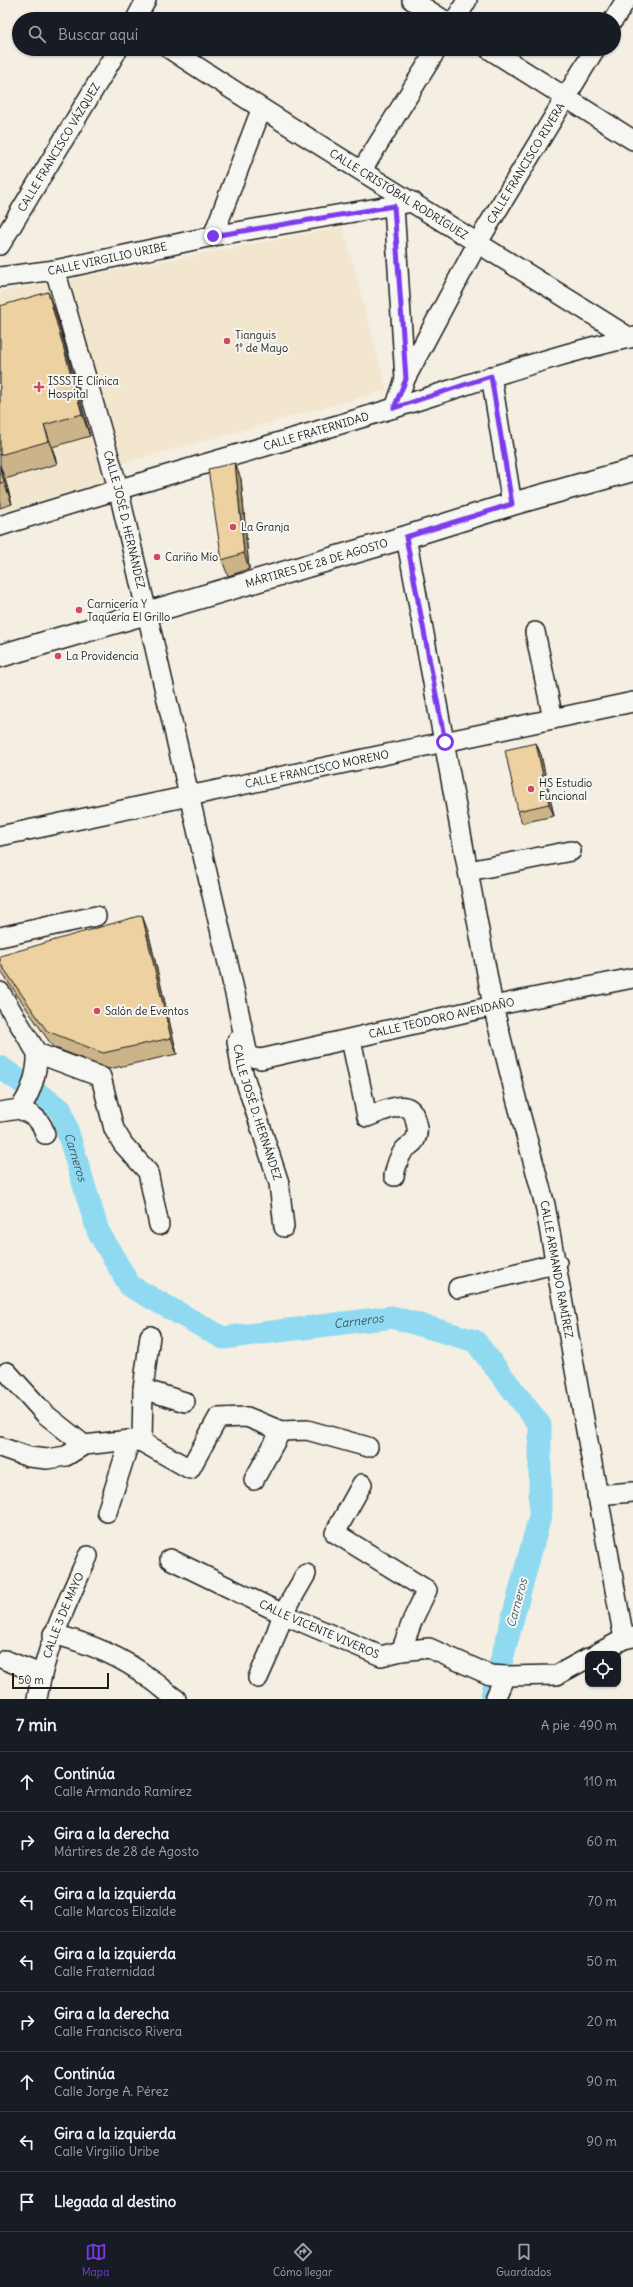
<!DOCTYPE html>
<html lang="es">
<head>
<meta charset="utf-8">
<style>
	:root { --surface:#171b24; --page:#242831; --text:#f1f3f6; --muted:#9ea1a6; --line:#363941; --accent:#7c3aed }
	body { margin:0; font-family:Delius,sans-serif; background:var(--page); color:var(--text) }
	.controls { position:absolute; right:12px; bottom:12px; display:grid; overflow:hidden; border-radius:8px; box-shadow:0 1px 3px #0004 }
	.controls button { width:36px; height:36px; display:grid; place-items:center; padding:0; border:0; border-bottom:1px solid var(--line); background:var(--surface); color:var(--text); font:20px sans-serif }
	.scale { position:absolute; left:12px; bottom:10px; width:97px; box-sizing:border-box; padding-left:4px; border:2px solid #1c1c1c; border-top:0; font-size:11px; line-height:14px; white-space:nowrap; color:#1c1c1c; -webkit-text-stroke:3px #f6f6f2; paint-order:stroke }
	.stop { position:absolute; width:12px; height:12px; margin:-9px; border:3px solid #7c3aed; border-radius:50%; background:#fff }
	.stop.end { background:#7c3aed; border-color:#fff; box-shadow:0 1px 4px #0008 }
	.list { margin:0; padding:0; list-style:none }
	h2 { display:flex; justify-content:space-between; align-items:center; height:52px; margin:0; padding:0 16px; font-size:17px }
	h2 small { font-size:13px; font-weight:400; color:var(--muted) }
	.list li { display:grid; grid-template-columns:26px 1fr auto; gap:12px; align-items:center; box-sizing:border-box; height:60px; padding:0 16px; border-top:1px solid var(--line) }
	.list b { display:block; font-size:15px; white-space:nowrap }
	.list p { margin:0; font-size:13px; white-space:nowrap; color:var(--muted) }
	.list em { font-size:13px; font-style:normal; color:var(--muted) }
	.icon { flex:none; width:22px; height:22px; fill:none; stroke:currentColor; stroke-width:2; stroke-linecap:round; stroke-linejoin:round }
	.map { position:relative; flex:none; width:633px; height:1699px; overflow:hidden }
	.search { position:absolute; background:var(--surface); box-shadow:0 1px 3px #0004; left:12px; right:12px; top:12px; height:44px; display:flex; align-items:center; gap:10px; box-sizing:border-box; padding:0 14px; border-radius:22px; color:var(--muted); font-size:15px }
	.sheet { height:532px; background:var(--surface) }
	nav { display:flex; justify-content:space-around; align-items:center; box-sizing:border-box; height:56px; border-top:1px solid var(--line); background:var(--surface); font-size:11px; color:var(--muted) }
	nav a { display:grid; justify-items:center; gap:2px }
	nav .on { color:var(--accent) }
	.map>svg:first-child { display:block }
	.built { fill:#f2e6ce }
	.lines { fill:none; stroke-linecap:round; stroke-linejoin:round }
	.river { stroke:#90daf1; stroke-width:23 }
	.minor-casing { stroke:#1c1c1c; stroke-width:22 }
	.major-casing { stroke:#1c1c1c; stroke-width:25 }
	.minor { stroke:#f6f6f2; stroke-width:19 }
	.major { stroke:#f6f6f2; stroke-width:22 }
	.wall { fill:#ccb48a; stroke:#1c1c1c }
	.shaded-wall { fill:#a69271; stroke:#1c1c1c }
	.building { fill:#edd1a1; stroke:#1c1c1c }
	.route { stroke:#7c3aed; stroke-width:5 }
	.poi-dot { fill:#d1495b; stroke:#f6f6f2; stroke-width:1.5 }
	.labels { text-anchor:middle; stroke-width:4; stroke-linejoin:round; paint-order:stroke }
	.street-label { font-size:11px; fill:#1c1c1c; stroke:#f6f6f2 }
	.poi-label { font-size:11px; fill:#1c1c1c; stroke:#f6f6f2; text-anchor:start }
	.water-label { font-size:12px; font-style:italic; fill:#3f555c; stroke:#f6f6f2 }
</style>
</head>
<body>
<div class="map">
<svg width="633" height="1699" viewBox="0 0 633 1699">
	<rect width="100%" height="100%" fill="#f4efe2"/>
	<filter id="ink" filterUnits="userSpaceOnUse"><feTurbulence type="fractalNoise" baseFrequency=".025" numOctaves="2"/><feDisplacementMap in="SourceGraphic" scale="8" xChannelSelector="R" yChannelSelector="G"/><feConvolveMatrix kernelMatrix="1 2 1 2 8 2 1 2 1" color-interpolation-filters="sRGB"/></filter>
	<g filter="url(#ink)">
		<!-- built -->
		<path class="built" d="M343,227L387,390L117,465L64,280Z
			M48,283L106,481L0,513V292Z"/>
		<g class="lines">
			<!-- river -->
			<path class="river" id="s1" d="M0,1067L61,1110L98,1231L130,1286L223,1338L392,1317L475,1341L540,1425V1516L492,1696"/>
			<!-- minor casing -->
			<g class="minor-casing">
				<g id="minor">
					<path d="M412,0L442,19"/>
					<path d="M136,19L146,0"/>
					<path d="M456,19L467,0"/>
					<path d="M614,19L626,0"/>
					<path id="s2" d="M170,49C321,149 477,241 630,338"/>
					<path d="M489,49L633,140"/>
					<path d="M362,170L437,49"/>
					<path d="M394,206L405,379"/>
					<path d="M213,236L261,110"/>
					<path id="s3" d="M0,245L118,49"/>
					<path id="s4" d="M55,270L118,488L236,998L247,1051L251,1057L261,1059L493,1006L633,978"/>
					<path id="s5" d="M0,277L55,270L213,236L413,202"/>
					<path d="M491,376L512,504"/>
					<path id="s6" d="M395,408L405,379L478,242L595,49"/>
					<path id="s7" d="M0,526C131,484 263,448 394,408C474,383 552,355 633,337"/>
					<path id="s8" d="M406,537L493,1006L517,1102L545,1205L624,1639"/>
					<path d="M535,632L553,719"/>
					<path id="s9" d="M0,836L633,702"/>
					<path d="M479,869L571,851"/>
					<path d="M0,937L96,916"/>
					<path d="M0,992L37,1053C38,1071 31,1095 19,1109L0,1112"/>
					<path d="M351,1039L367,1117C382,1112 411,1095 415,1119C417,1127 419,1132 415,1140C413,1144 408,1146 404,1150C398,1158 396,1166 394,1176"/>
					<path id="s10" d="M237,1041L241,1067L279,1183L284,1227"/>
					<path d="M37,1053L101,1077L114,1129L123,1144L148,1172L159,1225"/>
					<path d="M19,1109C33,1115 41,1119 45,1134"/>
					<path d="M458,1288L557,1263"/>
					<path d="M7,1372L45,1414L84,1445"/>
					<path d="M143,1389L185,1402"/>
					<path d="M142,1442L143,1389L150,1336"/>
					<path d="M0,1447L29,1457L47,1459L66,1456L84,1445L130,1440L142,1442L190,1469L218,1418L247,1417L281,1431L307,1430L368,1447"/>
					<path d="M254,1480L281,1431"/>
					<path d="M362,1484L335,1533L427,1590L413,1619L401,1651"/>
					<path d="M597,1495L633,1492"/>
					<path d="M107,1512L130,1440"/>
					<path id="s11" d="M170,1559L283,1614L381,1656L401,1651L429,1648L490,1675L505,1676L557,1675L588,1658"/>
					<path d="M53,1634C88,1643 121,1656 149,1678C159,1684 167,1693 176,1699"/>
					<path d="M596,1654L624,1639L633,1637"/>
					<path d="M5,1660L41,1674"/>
					<path d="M258,1678L270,1651L283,1614L306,1574"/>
					<path id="s12" d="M37,1699C45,1648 67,1603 88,1556"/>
					<path d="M495,1699L505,1676"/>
				</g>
			</g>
			<!-- major casing -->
			<g class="major-casing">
				<g id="major">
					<path id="s13" d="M0,656L406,537L512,504L633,470"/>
				</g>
			</g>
			<!-- minor -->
			<use href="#minor" class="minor"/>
			<!-- major -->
			<use href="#major" class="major"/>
		</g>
		<!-- wall -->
		<path class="wall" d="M0,306L56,314L90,436L52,447L57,464L5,479L12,504L0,508Z
			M241,479L249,569L228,576L222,560Z
			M536,743L541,755L554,816L522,823L518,811Z
			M148,931L177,1054L109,1069L53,1047L2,973L0,968V956Z"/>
		<!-- shaded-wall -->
		<path class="shaded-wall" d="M48,292L56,314L90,436L82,414Z
			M44,425L52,447L57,464L49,441Z
			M235,463L241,479L249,569L244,553Z
			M0,465L5,479L12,504L4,482L0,468Z
			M536,743L541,755L554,816L549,804Z
			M142,915L148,931L177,1054L171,1038Z"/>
		<!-- building -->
		<path class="building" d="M48,292L82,414L44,425L49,441L0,455V306Z
			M235,463L244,553L222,560L208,469Z
			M0,468L4,482L0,483Z
			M536,743L549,804L518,811L505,750Z
			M142,915L171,1038L103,1053L47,1031L0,963V956Z"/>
	</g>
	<g class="lines" filter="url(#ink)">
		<!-- route -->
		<path class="route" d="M213,236L394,206L406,379L394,408L491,376L512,504L406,537L445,742"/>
	</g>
	<!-- markers -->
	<g class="poi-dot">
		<circle cx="227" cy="341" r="4"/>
		<path d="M37 381h4v4h4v4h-4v4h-4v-4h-4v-4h4z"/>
		<circle cx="233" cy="527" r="4"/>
		<circle cx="157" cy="557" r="4"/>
		<circle cx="79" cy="610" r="4"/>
		<circle cx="58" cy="656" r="4"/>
		<circle cx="531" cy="789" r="4"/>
		<circle cx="97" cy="1011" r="4"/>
	</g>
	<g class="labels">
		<!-- street labels -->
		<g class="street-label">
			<text dy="4" stroke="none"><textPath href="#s3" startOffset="114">CALLE FRANCISCO VÁZQUEZ</textPath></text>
			<text dy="4" stroke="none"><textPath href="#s6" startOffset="278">CALLE FRANCISCO RIVERA</textPath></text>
			<text dy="4" stroke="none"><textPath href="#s2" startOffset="271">CALLE CRISTÓBAL RODRÍGUEZ</textPath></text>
			<text dy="4" stroke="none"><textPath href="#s5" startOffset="109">CALLE VIRGILIO URIBE</textPath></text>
			<text dy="4" stroke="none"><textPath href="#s7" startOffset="330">CALLE FRATERNIDAD</textPath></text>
			<text dy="4" stroke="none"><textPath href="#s4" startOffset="259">CALLE JOSÉ D. HERNÁNDEZ</textPath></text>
			<text dy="4" stroke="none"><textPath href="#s13" startOffset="330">MÁRTIRES DE 28 DE AGOSTO</textPath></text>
			<text dy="4" stroke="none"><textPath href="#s9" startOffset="324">CALLE FRANCISCO MORENO</textPath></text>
			<text dy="4" stroke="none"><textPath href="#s4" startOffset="1007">CALLE TEODORO AVENDAÑO</textPath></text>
			<text dy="4" stroke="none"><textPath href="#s10" startOffset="74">CALLE JOSÉ D. HERNÁNDEZ</textPath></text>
			<text dy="4" stroke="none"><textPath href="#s8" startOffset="748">CALLE ARMANDO RAMÍREZ</textPath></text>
			<text dy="4" stroke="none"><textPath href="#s12" startOffset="88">CALLE 3 DE MAYO</textPath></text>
			<text dy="4" stroke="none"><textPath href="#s11" startOffset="165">CALLE VICENTE VIVEROS</textPath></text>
		</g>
		<!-- poi labels -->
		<g class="poi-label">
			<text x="235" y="339">Tianguis<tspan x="235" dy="13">1° de Mayo</tspan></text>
			<text x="48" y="385">ISSSTE Clínica<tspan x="48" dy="13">Hospital</tspan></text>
			<text x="241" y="531">La Granja</text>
			<text x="165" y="561">Cariño Mío</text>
			<text x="87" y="608">Carnicería Y<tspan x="87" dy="13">Taquería El Grillo</tspan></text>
			<text x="66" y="660">La Providencia</text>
			<text x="539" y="787">HS Estudio<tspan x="539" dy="13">Funcional</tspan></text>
			<text x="105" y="1015">Salón de Eventos</text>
		</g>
		<!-- water labels -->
		<g class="water-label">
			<text dy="4" stroke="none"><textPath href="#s1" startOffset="124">Carneros</textPath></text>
			<text dy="4" stroke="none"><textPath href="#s1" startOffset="508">Carneros</textPath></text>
			<text transform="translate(517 1603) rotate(-75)" y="4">Carneros</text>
		</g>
	</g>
</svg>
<div class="controls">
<button><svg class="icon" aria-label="locate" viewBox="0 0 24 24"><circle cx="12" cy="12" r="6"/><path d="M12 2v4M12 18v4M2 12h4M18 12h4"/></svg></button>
</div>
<div class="scale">50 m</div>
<div class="stop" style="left:445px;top:742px"></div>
<div class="stop end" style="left:213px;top:236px"></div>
<div class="search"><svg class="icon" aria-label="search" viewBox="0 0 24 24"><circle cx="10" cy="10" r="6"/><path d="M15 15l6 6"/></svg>Buscar aquí</div>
</div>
<section class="sheet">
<h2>7 min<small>A pie · 490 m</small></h2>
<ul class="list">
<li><svg class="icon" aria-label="ahead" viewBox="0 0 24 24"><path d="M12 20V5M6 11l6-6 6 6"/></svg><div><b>Continúa</b><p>Calle Armando Ramírez</p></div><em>110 m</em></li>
<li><svg class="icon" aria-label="right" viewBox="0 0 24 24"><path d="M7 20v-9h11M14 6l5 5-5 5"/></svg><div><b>Gira a la derecha</b><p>Mártires de 28 de Agosto</p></div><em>60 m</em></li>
<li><svg class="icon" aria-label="left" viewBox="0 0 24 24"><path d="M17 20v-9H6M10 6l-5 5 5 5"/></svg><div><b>Gira a la izquierda</b><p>Calle Marcos Elizalde</p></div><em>70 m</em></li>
<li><svg class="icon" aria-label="left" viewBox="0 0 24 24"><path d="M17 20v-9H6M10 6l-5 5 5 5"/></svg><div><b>Gira a la izquierda</b><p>Calle Fraternidad</p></div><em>50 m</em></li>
<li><svg class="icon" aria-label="right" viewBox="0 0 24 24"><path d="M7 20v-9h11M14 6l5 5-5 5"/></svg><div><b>Gira a la derecha</b><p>Calle Francisco Rivera</p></div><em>20 m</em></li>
<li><svg class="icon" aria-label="ahead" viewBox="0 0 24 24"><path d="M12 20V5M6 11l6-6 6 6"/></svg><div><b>Continúa</b><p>Calle Jorge A. Pérez</p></div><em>90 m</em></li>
<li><svg class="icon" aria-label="left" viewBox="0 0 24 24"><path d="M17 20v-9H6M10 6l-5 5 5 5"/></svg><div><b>Gira a la izquierda</b><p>Calle Virgilio Uribe</p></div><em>90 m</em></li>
<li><svg class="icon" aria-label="arrive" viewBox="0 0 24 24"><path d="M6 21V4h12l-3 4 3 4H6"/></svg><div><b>Llegada al destino</b></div></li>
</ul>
</section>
<nav>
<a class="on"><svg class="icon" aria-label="map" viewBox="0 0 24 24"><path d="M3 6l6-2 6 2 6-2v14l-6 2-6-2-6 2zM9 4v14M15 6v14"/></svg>Mapa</a>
<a><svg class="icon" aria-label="directions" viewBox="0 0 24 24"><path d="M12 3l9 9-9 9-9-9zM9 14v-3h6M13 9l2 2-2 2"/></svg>Cómo llegar</a>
<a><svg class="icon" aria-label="saved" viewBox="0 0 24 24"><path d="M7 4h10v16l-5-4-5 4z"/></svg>Guardados</a>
</nav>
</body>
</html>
